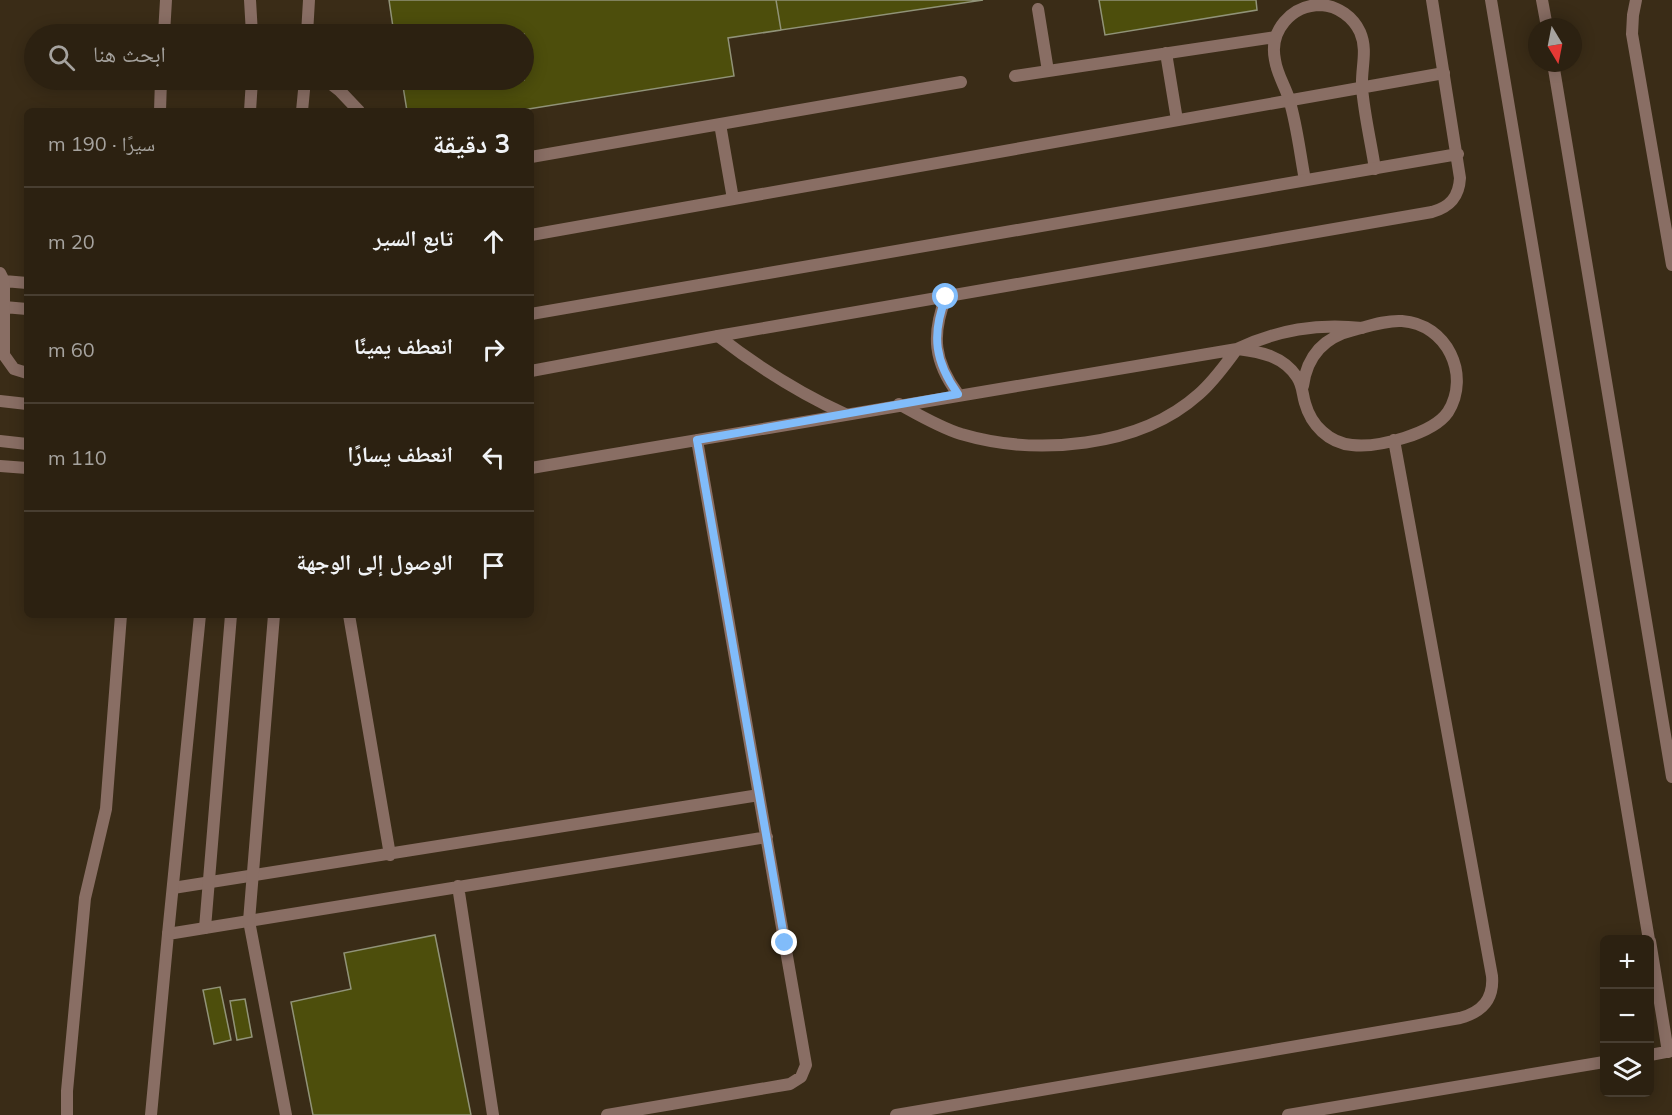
<!DOCTYPE html>
<html lang="ar">
<head>
<meta charset="utf-8">
<style>
	:root { --surface:#2c2111; --page:#382e1f; --text:#f1f3f6; --muted:#a6a39f; --line:#483e31 }
	body { margin:0; font-family:Mulish,"Noto Naskh Arabic",sans-serif; background:var(--page); color:var(--text); direction:rtl }
	.controls { position:absolute; right:18px; bottom:18px; display:grid; overflow:hidden; border-radius:9px; box-shadow:0 3px 15px #0003 }
	.controls button { width:54px; height:54px; display:grid; place-items:center; padding:0; border:0; border-bottom:2px solid var(--line); background:var(--surface); color:var(--text); font:30px sans-serif }
	.compass { position:absolute; left:1528px; top:18px; width:54px; height:54px; border-radius:50%; background:var(--surface); box-shadow:0 3px 15px #0003; rotate:170deg }
	.stop { position:absolute; width:18px; height:18px; margin:-14px; border:4px solid #81bcfa; border-radius:50%; background:#fff }
	.stop.end { background:#81bcfa; border-color:#fff; box-shadow:0 2px 6px #0008 }
	.list { margin:0; padding:0; list-style:none }
	h2 { display:flex; justify-content:space-between; align-items:center; height:78px; margin:0; padding:0 24px; font-size:26px }
	h2 small { font-size:20px; font-weight:400; color:var(--muted) }
	.list li { display:grid; grid-template-columns:39px 1fr auto; gap:18px; align-items:center; box-sizing:border-box; height:108px; padding:0 24px; border-top:2px solid var(--line) }
	.list b { display:block; font-size:22px; white-space:nowrap }
	.list em { font-size:20px; font-style:normal; color:var(--muted) }
	.icon { flex:none; width:33px; height:33px; fill:none; stroke:currentColor; stroke-width:2; stroke-linecap:round; stroke-linejoin:round }
	.map { position:relative; flex:none; width:1672px; height:1115px; overflow:hidden; direction:ltr }
	.search { position:absolute; background:var(--surface); box-shadow:0 3px 15px #0003; left:24px; top:24px; width:510px; height:66px; display:flex; align-items:center; gap:15px; box-sizing:border-box; padding:0 21px; border-radius:33px; color:var(--muted); font-size:22px }
	.panel { position:absolute; background:var(--surface); box-shadow:0 3px 15px #0003; left:24px; top:108px; width:510px; height:510px; border-radius:9px; direction:rtl }
	.map>svg:first-child { display:block }
	.building { fill:#4d4e0c; stroke:#919378; stroke-width:1.5 }
	.lines { fill:none; stroke-linecap:round; stroke-linejoin:round }
	.service { stroke:#896e64; stroke-width:12 }
	.minor { stroke:#896e64; stroke-width:12 }
	.route { stroke:#81bcfa; stroke-width:8 }
</style>
</head>
<body>
<div class="map">
<svg width="1672" height="1115" viewBox="0 0 1672 1115">
	<rect width="100%" height="100%" fill="#3a2c17"/>
	<!-- building -->
	<path class="building" d="M389,0H776L781,30L728,38L734,76L516,111H407L402,80H524V34H394Z
		M776,0H983L781,30Z
		M1099,0H1256L1257,10L1105,35Z
		M435,935L471,1115H313L291,1002L351,989L344,953Z
		M220,987L231,1040L214,1044L203,990Z
		M245,999L252,1037L237,1040L230,1001Z"/>
	<g class="lines">
		<!-- service -->
		<path class="service" d="M1636,0L1633,15L1632,34L1672,265
			M1038,9L1048,71
			M1166,53L1177,120
			M1015,76L1275,37
			M326,80L340,91L359,111
			M720,124L733,199
			M531,157L961,82
			M1305,180C1300,154 1297,125 1289,99C1285,86 1277,74 1275,60C1269,31 1291,5 1321,5C1338,6 1353,17 1360,32C1368,50 1361,68 1362,87C1364,114 1371,142 1375,169
			M531,235L1444,73
			M946,297C931,335 934,362 958,394
			M718,336C758,367 799,393 845,414
			M1238,349C1261,352 1283,356 1297,377C1303,386 1302,393 1305,403C1311,425 1329,443 1352,445C1378,448 1433,434 1448,412C1471,375 1447,324 1402,321C1386,320 1369,326 1354,330C1324,337 1307,356 1303,386
			M899,404C919,415 939,427 961,434C1036,456 1139,448 1199,394C1214,381 1225,365 1237,349
			M531,468L1237,349C1278,330 1317,323 1362,328
			M349,615L390,855
			M458,886L493,1115
			M173,888L759,795
			M249,921L286,1115
			M151,1115L168,934L767,837
			M607,1115L790,1084L801,1077L806,1065L697,440
			M896,1115L1460,1018C1482,1012 1494,999 1492,976L1394,440"/>
		<!-- minor -->
		<path class="minor" d="M250,0L252,34
			M1491,0L1649,940
			M1542,0L1547,27
			M164,34L166,0
			M307,34L309,0
			M1553,63L1672,777
			M160,111L161,80
			M250,111L252,80
			M302,111L305,80
			M0,273L4,281V355L14,369L27,373
			M4,281L27,283
			M4,307L27,309
			M531,314L1458,154
			M531,371L718,336L1432,212C1450,207 1459,197 1460,178L1432,0
			M0,401L27,404
			M0,441L27,444
			M0,466L27,468
			M249,921L274,615
			M205,928L231,615
			M168,934L200,615
			M1650,941L1668,1052
			M1650,1055L1672,1051
			M67,1115V1091L85,898L106,809L121,615
			M1288,1115L1604,1062"/>
	</g>
	<g class="lines">
		<!-- route -->
		<path class="route" d="M785,943L697,440L958,394C935,362 931,335 946,297"/>
	</g>
</svg>
<div class="controls">
<button>+</button>
<button>−</button>
<button><svg class="icon" aria-label="layers" viewBox="0 0 24 24"><path d="M12 4l9 5-9 5-9-5zM3 14l9 5 9-5"/></svg></button>
</div>
<svg class="compass" viewBox="-18 -18 36 36"><path d="M0-13l5 13h-10z" fill="#e53935"/><path d="M0 13l5-13h-10z" fill="#a6a39f"/></svg>
<div class="stop" style="left:946px;top:297px"></div>
<div class="stop end" style="left:785px;top:943px"></div>
<div class="search"><svg class="icon" aria-label="search" viewBox="0 0 24 24"><circle cx="10" cy="10" r="6"/><path d="M15 15l6 6"/></svg>ابحث هنا</div>
<section class="panel">
<h2>3 دقيقة<small>سيرًا · 190 m</small></h2>
<ul class="list">
<li><svg class="icon" aria-label="ahead" viewBox="0 0 24 24"><path d="M12 20V5M6 11l6-6 6 6"/></svg><div><b>تابع السير</b></div><em>20 m</em></li>
<li><svg class="icon" aria-label="right" viewBox="0 0 24 24"><path d="M7 20v-9h11M14 6l5 5-5 5"/></svg><div><b>انعطف يمينًا</b></div><em>60 m</em></li>
<li><svg class="icon" aria-label="left" viewBox="0 0 24 24"><path d="M17 20v-9H6M10 6l-5 5 5 5"/></svg><div><b>انعطف يسارًا</b></div><em>110 m</em></li>
<li><svg class="icon" aria-label="arrive" viewBox="0 0 24 24"><path d="M6 21V4h12l-3 4 3 4H6"/></svg><div><b>الوصول إلى الوجهة</b></div></li>
</ul>
</section>
</div>
</body>
</html>
